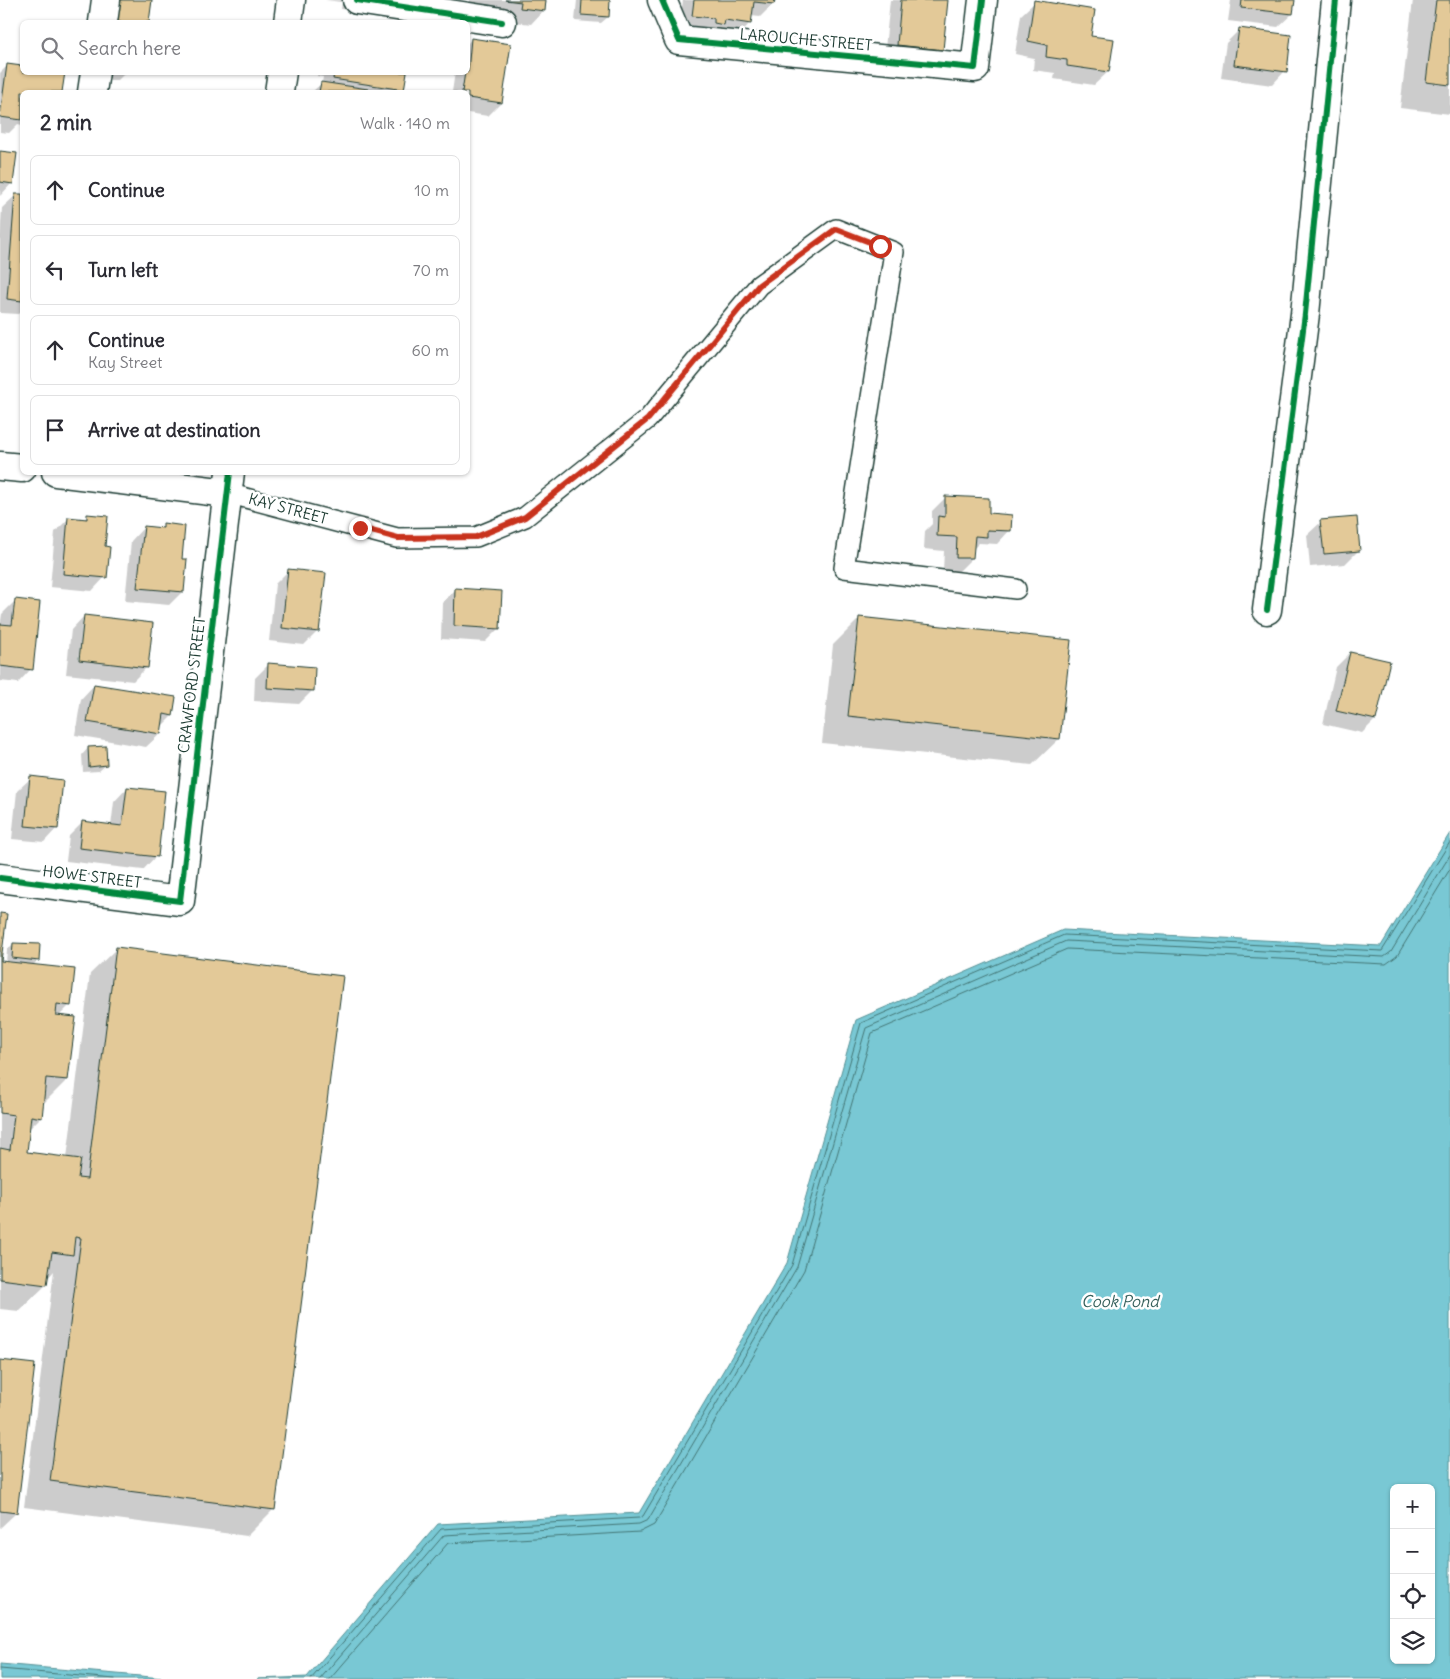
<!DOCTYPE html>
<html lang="en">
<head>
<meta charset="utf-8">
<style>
	:root { --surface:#fff; --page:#f2f2f3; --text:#2b2b33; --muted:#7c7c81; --line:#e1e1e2 }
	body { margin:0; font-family:Delius,sans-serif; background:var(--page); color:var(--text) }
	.controls { position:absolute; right:15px; bottom:15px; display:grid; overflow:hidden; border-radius:8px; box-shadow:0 1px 4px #0004 }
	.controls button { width:45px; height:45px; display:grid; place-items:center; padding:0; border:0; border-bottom:1px solid var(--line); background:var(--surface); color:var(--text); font:25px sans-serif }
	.stop { position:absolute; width:15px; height:15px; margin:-11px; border:4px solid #c8321e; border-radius:50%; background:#fff }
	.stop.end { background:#c8321e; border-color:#fff; box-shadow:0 1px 5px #0008 }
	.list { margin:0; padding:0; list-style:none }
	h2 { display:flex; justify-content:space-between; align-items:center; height:65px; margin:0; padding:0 20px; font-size:21px }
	h2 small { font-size:16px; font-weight:400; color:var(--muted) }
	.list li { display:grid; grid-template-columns:32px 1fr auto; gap:15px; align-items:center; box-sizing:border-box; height:70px; margin:0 10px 10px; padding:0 10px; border:1px solid var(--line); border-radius:8px }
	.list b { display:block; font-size:19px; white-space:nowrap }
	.list p { margin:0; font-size:16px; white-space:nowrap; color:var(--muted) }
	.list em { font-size:16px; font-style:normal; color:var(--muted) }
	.icon { flex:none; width:28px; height:28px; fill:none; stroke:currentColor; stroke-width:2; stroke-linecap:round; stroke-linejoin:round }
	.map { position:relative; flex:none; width:1450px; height:1679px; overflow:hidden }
	.search { position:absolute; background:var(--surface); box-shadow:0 1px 4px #0004; left:20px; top:20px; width:450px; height:55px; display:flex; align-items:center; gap:12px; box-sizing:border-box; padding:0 18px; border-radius:8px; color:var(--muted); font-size:19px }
	.panel { position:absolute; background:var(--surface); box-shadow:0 1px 4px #0004; left:20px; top:90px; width:450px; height:385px; border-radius:8px }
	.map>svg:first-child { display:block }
	.water { fill:#79c8d4; stroke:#559094; fill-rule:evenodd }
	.shadow { fill:#0003 }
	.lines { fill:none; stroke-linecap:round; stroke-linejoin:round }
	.shore { stroke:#437574; stroke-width:1 }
	.building { fill:#e3c998; stroke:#1f3d34 }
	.service-casing { stroke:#1f3d34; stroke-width:22 }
	.minor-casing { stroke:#1f3d34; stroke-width:31 }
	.service { stroke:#fff; stroke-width:19 }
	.minor { stroke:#fff; stroke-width:28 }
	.cycleway-casing { stroke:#fff; stroke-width:9 }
	.cycleway { stroke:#00873e; stroke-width:6 }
	.route { stroke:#c8321e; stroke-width:6 }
	.labels { text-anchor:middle; stroke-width:5; stroke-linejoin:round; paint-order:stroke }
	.street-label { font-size:15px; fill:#1f3d34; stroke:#fff }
	.water-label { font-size:16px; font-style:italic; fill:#36605c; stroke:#fff }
</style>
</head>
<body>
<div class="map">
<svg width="1450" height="1679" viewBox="0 0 1450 1679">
	<rect width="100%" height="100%" fill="#fff"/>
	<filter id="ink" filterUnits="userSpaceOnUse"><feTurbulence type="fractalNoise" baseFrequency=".02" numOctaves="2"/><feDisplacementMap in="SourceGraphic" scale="10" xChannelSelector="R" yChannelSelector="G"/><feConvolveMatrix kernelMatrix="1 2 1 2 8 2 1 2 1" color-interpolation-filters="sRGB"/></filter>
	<g filter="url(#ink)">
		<!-- water -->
		<path class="water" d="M1450,833V1679H257L307,1677L438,1524L639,1513L787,1263L856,1020L1063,930L1381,946ZM1394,1488H1431V1660H1394Z
			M0,1664L175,1679H0Z"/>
		<!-- shadow -->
		<path class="shadow" d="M150,0L148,22H99Z
			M325,0H409L356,11L341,9L342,2Z
			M470,0H545L544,10L531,24L507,21L469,10Z
			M577,0H609L608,17L601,23L575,21Z
			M683,0H774L773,4L760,17L751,16L750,23L737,37L679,29Z
			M890,0H947L942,49L929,63L884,58Z
			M1231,0H1293L1292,14L1278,27L1228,21Z
			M1413,0H1450V114L1400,108Z
			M1035,2L1090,37L1108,72L1094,85L1054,79L1055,73L1033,70L1034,58L1015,54L1021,15Z
			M1239,30L1285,71L1272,85L1221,78L1226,43Z
			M471,39L501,103L488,116L468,113V92H452L455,72H468V43Z
			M8,65L22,67V72L64,73L61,92H22V125L18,124L9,133L0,132V73Z
			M95,72H126L117,81L94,79Z
			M318,72H405L403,89L400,92H312L322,83L323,77L317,76Z
			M0,152L12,183L0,196Z
			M16,195H22V311L19,314L0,313V237L2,208Z
			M946,497L988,515L1010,530L997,544L979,543L973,549L972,558L959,571H943L944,551L924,549L925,531L932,524V511Z
			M88,515L103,547L105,577L92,591L50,587L55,532L69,518L84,520Z
			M1321,522L1359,550L1345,564L1310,567L1307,535Z
			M164,525L180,560L185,561L182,592L169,605L125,601L131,541L144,527L160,529Z
			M289,570L318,631L304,645L269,641L275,584Z
			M456,589L499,628L485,642L441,639L442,603Z
			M16,600L31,669L18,683L0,681V626L2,614Z
			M84,616L147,667L133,681L66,674L71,630Z
			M860,618L1059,739L1032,765L822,743L833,645Z
			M1350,653L1375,720L1362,733L1323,724L1336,667Z
			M269,664L312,691L299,704L254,701L255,678Z
			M94,685L172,716L161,727L160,734L146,747L75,735L81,699Z
			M88,748L106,765L99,771L83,772L82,755Z
			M31,778L57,828L44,842L12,839L17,791Z
			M127,788L156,856L143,870L66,861L69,836L82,823L111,826L114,802Z
			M0,914V962L6,963L7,950L13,944L38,960L32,966L70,1005L59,1016L67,1080L42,1105L41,1117L28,1130L25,1153L67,1158L90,974L117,948L274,1509L247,1536L24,1507L54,1271L47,1279L46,1285L19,1311L0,1309Z
			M0,1361L16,1513L0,1528Z"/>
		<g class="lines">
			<!-- shore -->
			<path class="shore" d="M0,1669L115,1679
				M311,1679L441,1529L639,1518L643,1516L792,1265L861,1023L1064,935L1382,951L1450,842
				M320,1679L444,1535L639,1524L648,1520L797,1267L866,1028L1066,941L1384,957L1391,952L1450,855
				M330,1679L448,1543L640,1532L654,1525L804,1270L872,1033L1067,949L1386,964L1397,956L1450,869"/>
		</g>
		<!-- building -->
		<path class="building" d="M113,0H152L149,22H111Z
			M505,0H546L545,11L520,8L521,2Z
			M582,0H610L609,17L581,15Z
			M694,0H775L774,4L754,2L751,24L725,20L724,25L714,23V18L692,16Z
			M901,0H948L943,50L897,45Z
			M1034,0L1095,10L1091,36L1114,39L1109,72L1067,66V60L1046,57L1047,45L1028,41Z
			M1242,0H1295L1293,14L1241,8Z
			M1436,0H1450V85L1426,82Z
			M1239,28L1291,35L1287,72L1234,65Z
			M471,38L511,44L502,103L468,98V92H462L465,72H468Z
			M7,64L22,66V72H65L62,92H22V120L0,117Z
			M334,72H407L404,90L333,79Z
			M321,82L368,89V92H319Z
			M0,151L17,153L13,184L0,182Z
			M15,194H22V301L7,299Z
			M945,496L989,498V513L1012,515L1011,531L987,530V537L975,536L973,558H956L957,537L937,536L938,516L945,517Z
			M87,514L108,516L105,546L110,547L107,578L63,574L68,517L87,519Z
			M1357,517L1360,551L1324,554L1320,520Z
			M163,523L185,526L182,559H187L184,592L137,588L144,526L163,528Z
			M288,569L326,573L319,632L282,628Z
			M455,588L502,591L500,629L454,626Z
			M15,599L40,602L33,670L0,666V624L12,625Z
			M84,615L153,623L148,668L79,660Z
			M859,617L1071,640L1060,739L848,716Z
			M1350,652L1390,661L1376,720L1336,711Z
			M268,663L315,667L314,691L267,688Z
			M94,684L176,697L173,716L164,714L161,734L87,722Z
			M106,746L107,765L89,767L88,747Z
			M30,776L63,780L58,829L25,826Z
			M127,787L165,791L158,857L79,848L82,821L122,826Z
			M0,913L7,914L1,961L75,969L71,1006L57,1004L56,1015L76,1017L68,1080L46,1078L42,1118L31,1116L27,1152L81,1159L78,1178L87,1179L116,947L343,976L275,1510L50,1481L81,1238L75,1237L73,1255L52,1252L47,1285L0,1279V1148L10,1150L14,1115L0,1113Z
			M13,943L40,944L39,961L12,958Z
			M0,1360L35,1364L17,1513L0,1511Z"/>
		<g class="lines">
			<!-- service casing -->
			<g class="service-casing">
				<path id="service" d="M227,493L397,538L476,537L525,517L648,419L759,285L836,229L894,252L844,568L1016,589"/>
			</g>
			<!-- minor casing -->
			<g class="minor-casing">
				<path id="minor" d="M357,0L502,22
					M662,0L679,40L975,68L983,0
					M103,22L106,0
					M288,22L291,0
					M92,92L95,72
					M279,92L282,72
					M0,466L22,468
					M56,472L227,493
					M1267,610L1305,314L1336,0
					M0,878L180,901L230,472"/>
			</g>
			<!-- service -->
			<use href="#service" class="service"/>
			<!-- minor -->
			<use href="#minor" class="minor"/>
			<!-- cycleway casing -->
			<g class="cycleway-casing">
				<path id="cycleway" d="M357,0L502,22
					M662,0L679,40L975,68L983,0
					M1267,610L1305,314L1336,0
					M0,878L180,901L230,472"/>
			</g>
			<!-- cycleway -->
			<use href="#cycleway" class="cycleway"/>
		</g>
	</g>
	<g class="lines" filter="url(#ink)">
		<!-- route -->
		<path class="route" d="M360,528L398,538L476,537L525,517L648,419L759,285L836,229L880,246"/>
	</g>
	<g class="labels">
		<!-- street labels -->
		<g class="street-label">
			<text transform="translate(806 40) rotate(5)" y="5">LAROUCHE STREET</text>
			<text transform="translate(288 509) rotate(15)" y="5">KAY STREET</text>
			<text transform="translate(192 685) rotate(-83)" y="5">CRAWFORD STREET</text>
			<text transform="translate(92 877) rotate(7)" y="5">HOWE STREET</text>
		</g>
		<!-- water labels -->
		<g class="water-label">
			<text x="1120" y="1307">Cook Pond</text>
		</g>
	</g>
</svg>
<div class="controls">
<button>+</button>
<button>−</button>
<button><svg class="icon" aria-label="locate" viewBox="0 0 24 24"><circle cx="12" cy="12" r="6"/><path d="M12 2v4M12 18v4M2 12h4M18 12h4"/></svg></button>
<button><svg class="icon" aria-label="layers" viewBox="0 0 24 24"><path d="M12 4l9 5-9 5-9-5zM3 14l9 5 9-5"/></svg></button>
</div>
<div class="stop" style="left:880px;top:246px"></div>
<div class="stop end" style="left:360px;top:528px"></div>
<div class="search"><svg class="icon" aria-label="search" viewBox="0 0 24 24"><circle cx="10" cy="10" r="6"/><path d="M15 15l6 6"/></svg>Search here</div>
<section class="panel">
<h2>2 min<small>Walk · 140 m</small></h2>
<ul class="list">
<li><svg class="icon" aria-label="ahead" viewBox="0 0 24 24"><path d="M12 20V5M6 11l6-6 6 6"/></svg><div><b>Continue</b></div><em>10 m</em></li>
<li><svg class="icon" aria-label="left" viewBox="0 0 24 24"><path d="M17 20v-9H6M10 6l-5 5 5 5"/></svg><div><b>Turn left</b></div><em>70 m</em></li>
<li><svg class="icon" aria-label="ahead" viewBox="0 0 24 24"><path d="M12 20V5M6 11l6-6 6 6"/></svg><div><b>Continue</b><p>Kay Street</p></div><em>60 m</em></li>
<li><svg class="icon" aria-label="arrive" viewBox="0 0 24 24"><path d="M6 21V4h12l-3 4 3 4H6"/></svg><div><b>Arrive at destination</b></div></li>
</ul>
</section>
</div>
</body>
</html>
